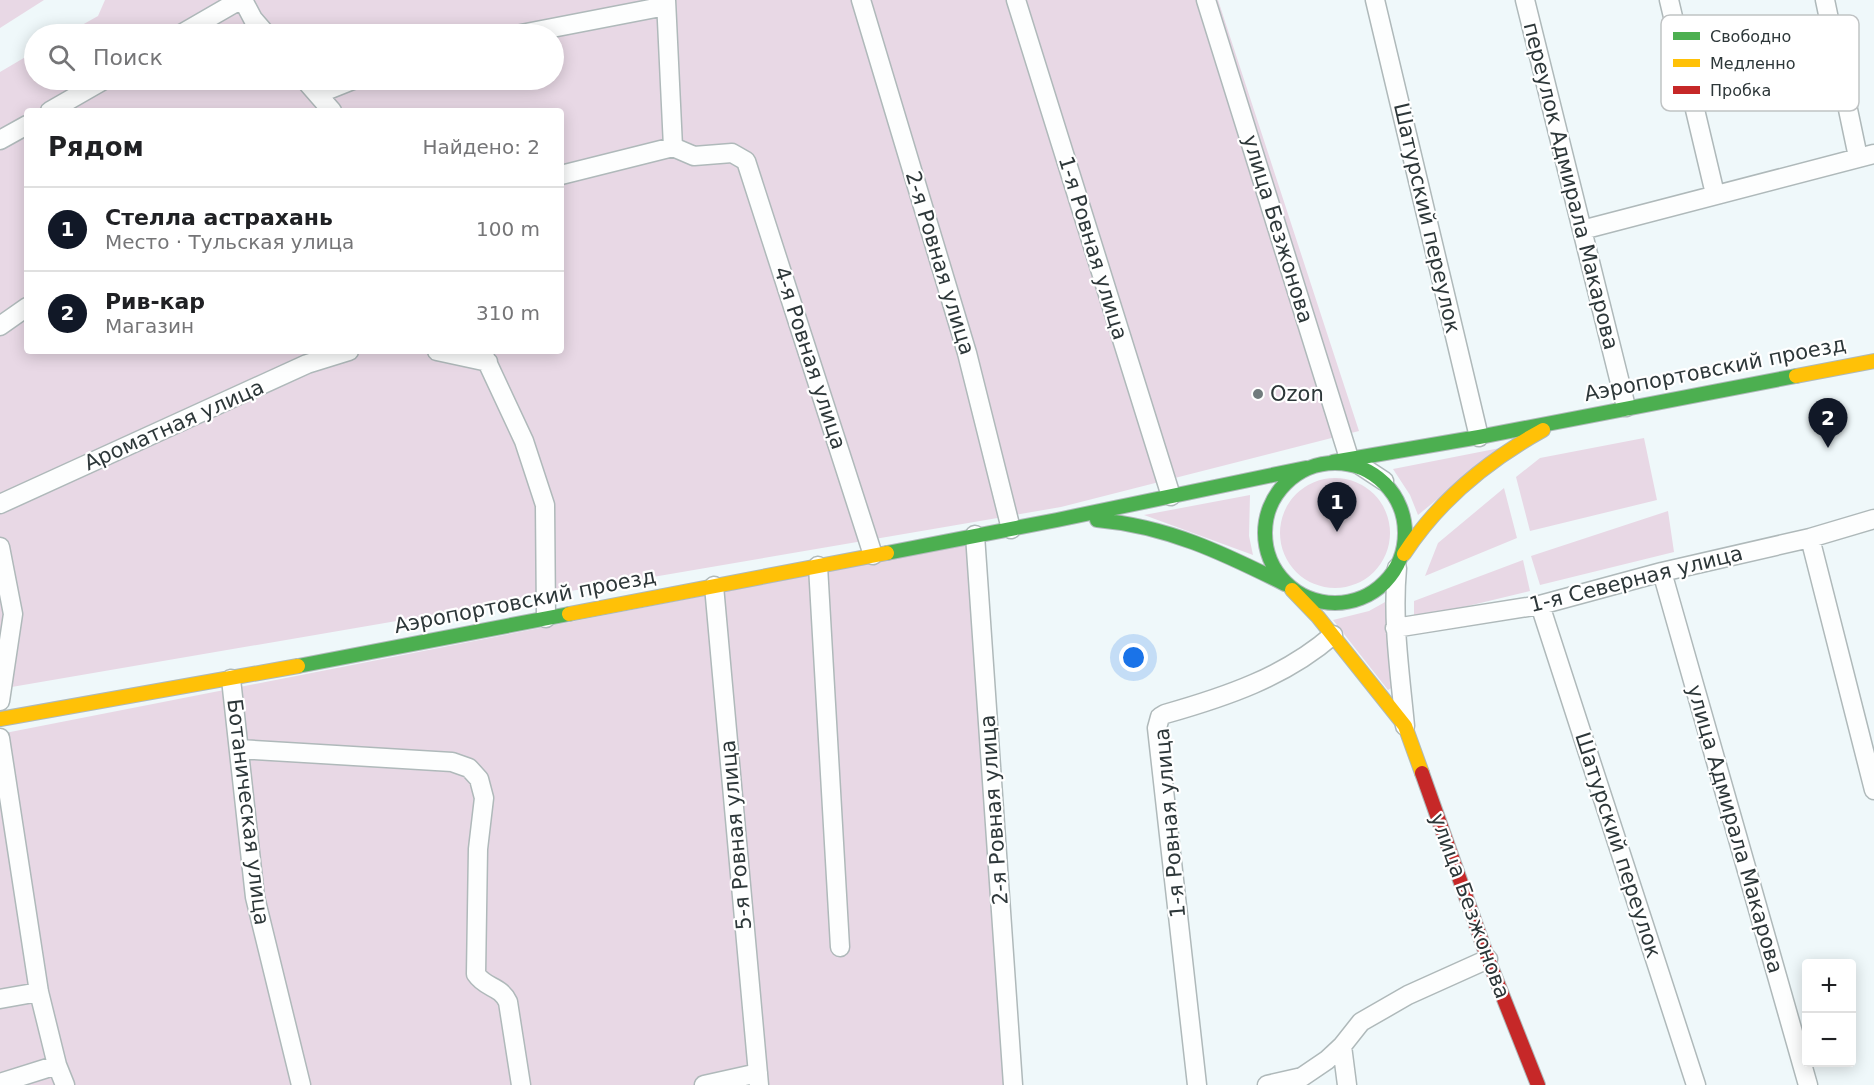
<!DOCTYPE html>
<html lang="ru">
<head>
<meta charset="utf-8">
<style>
	:root { --surface:#fff; --page:#f2f2f2; --text:#202124; --muted:#757577; --line:#e0e0e0; --accent:#111827 }
	body { margin:0; font-family:"DejaVu Sans",sans-serif; background:var(--page); color:var(--text) }
	.controls { position:absolute; right:18px; bottom:18px; display:grid; overflow:hidden; border-radius:6px; box-shadow:0 3px 15px #0003 }
	.controls button { width:54px; height:54px; display:grid; place-items:center; padding:0; border:0; border-bottom:2px solid var(--line); background:var(--surface); color:var(--text); font:30px sans-serif }
	.you { position:absolute; left:1134px; top:658px; width:21px; height:21px; margin:-15px; border:4px solid #fff; border-radius:50%; background:#1a73e8; box-shadow:0 0 0 9px #1a73e833 }
	.badge { display:grid; place-items:center; width:39px; height:39px; border-radius:50%; background:var(--accent); color:#fff; font-size:20px; font-weight:700 }
	.pin { position:absolute; translate:-50% -50px; filter:drop-shadow(0 2px 3px #0008) }
	.pin::after { content:''; position:absolute; top:32px; width:21px; height:18px; background:inherit; clip-path:polygon(0 0,100% 0,50% 100%) }
	.list { margin:0; padding:0; list-style:none }
	h2 { display:flex; justify-content:space-between; align-items:center; height:78px; margin:0; padding:0 24px; font-size:26px }
	h2 small { font-size:20px; font-weight:400; color:var(--muted) }
	.list li { display:grid; grid-template-columns:39px 1fr auto; gap:18px; align-items:center; box-sizing:border-box; height:84px; padding:0 24px; border-top:2px solid var(--line) }
	.list b { display:block; font-size:22px; white-space:nowrap }
	.list p { margin:0; font-size:20px; white-space:nowrap; color:var(--muted) }
	.list em { font-size:20px; font-style:normal; color:var(--muted) }
	.icon { flex:none; width:33px; height:33px; fill:none; stroke:currentColor; stroke-width:2; stroke-linecap:round; stroke-linejoin:round }
	.map { position:relative; flex:none; width:1874px; height:1085px; overflow:hidden }
	.search { position:absolute; background:var(--surface); box-shadow:0 3px 15px #0003; left:24px; top:24px; width:540px; height:66px; display:flex; align-items:center; gap:15px; box-sizing:border-box; padding:0 21px; border-radius:33px; color:var(--muted); font-size:22px }
	.panel { position:absolute; background:var(--surface); box-shadow:0 3px 15px #0003; left:24px; top:108px; width:540px; height:246px; border-radius:6px }
	.map>svg:first-child { display:block }
	.green { fill:#e8d8e5; fill-rule:evenodd }
	.lines { fill:none; stroke-linecap:round; stroke-linejoin:round }
	.street-casing { stroke:#afb9ba; stroke-width:21 }
	.fast-casing { stroke:#afb9ba; stroke-width:16 }
	.slow-casing { stroke:#afb9ba; stroke-width:16 }
	.jam-casing { stroke:#afb9ba; stroke-width:16 }
	.street { stroke:#fdfefe; stroke-width:18 }
	.fast { stroke:#4caf50; stroke-width:14 }
	.slow { stroke:#ffc107; stroke-width:14 }
	.jam { stroke:#c62828; stroke-width:14 }
	.poi-dot { fill:#717b7d; stroke:#fff; stroke-width:2 }
	.labels { text-anchor:middle; stroke-width:4.5; stroke-linejoin:round; paint-order:stroke }
	.street-label { font-size:21px; fill:#2d3739; stroke:#fff }
	.poi-label { font-size:21px; fill:#2d3739; stroke:#fff; text-anchor:start }
	.key { fill:#fff; stroke:#c0c3c4; stroke-width:1.5 }
	.key-label { font-size:16px; fill:#2d3739 }
</style>
</head>
<body>
<div class="map">
<svg width="1874" height="1085" viewBox="0 0 1874 1085">
	<rect width="100%" height="100%" fill="#eff8fa"/>
	<!-- green -->
	<path class="green" d="M0,0H44L0,28Z
		M105,0H1218L1359,431L1061,507L0,689V72L34,52V80H554V34H66L98,16ZM27,111H561V351H27Z
		M1644,438L1657,500L1530,531L1516,477L1540,458Z
		M1500,448L1418,515L1410,495L1393,469Z
		M1280 533a55 55 0 1 1 110 0a55 55 0 1 1-110 0Z
		M1504,488L1517,538L1425,576L1438,543Z
		M1250,495L1249,536L1253,555L1144,515Z
		M1668,511L1674,552L1540,585L1531,556Z
		M973,543L1016,1085H0V734Z
		M1523,560L1530,591L1414,619V601Z
		M1387,601L1393,687L1388,690L1333,620L1369,611Z"/>
	<g class="lines">
		<!-- street casing -->
		<g class="street-casing">
			<path id="street" d="M243,0L253,19L266,34
				M666,0L673,147
				M861,0L967,353L1011,529
				M1016,0L1171,496
				M1206,0L1349,458L1384,481
				M1375,0L1479,437
				M1525,0L1626,407
				M1669,0L1715,194
				M1825,0L1858,157
				M181,34L240,0
				M521,34L666,6
				M305,80L332,111
				M318,94L353,80
				M50,111L104,80
				M0,140L27,125
				M561,175L673,147L694,156L732,153L746,161L873,555
				M1582,230L1874,154
				M0,326L27,307
				M437,351L488,362
				M482,351L524,441L545,505L546,618
				M0,504L307,364L349,351
				M975,535L1013,1085
				M1810,538L1874,790
				M0,547L13,614L0,701
				M818,566L840,947
				M1397,568C1392,621 1400,673 1405,726
				M1662,572L1808,1085
				M714,586L759,1085
				M1540,605L1696,1085
				M1395,628L1540,605L1662,572L1810,538L1874,519
				M231,679L255,897L301,1085
				M0,738L39,992L57,1065L65,1085
				M239,749L452,762L469,768L479,779L484,798L478,849L476,974C486,989 500,985 508,1002L521,1085
				M0,999L39,992
				M0,1083L57,1065
				M704,1085L758,1073
				M1197,1085L1157,728L1160,717L1165,714C1225,697 1285,677 1333,635
				M1267,1085L1302,1077L1327,1060L1342,1046
				M1347,1085L1342,1046L1361,1022L1408,995L1488,959"/>
		</g>
		<!-- fast casing -->
		<g class="fast-casing">
			<path id="fast" d="M1333,462L1479,437L1796,376
				M1265 533a70 70 0 1 1 140 0a70 70 0 1 1-140 0Z
				M1097,520C1167,526 1223,553 1285,584
				M887,553L1057,520L1306,468
				M298,666L569,614"/>
		</g>
		<!-- slow casing -->
		<g class="slow-casing">
			<path id="slow" d="M1796,376L1874,361
				M1404,554C1439,500 1487,461 1543,430
				M1292,590L1318,617L1405,726L1422,773
				M569,614L887,553
				M0,719L298,666"/>
		</g>
		<!-- jam casing -->
		<g class="jam-casing">
			<path id="jam" d="M1422,773L1488,959L1538,1085"/>
		</g>
		<!-- street -->
		<use href="#street" class="street"/>
		<!-- fast -->
		<use href="#fast" class="fast"/>
		<!-- slow -->
		<use href="#slow" class="slow"/>
		<!-- jam -->
		<use href="#jam" class="jam"/>
	</g>
	<!-- markers -->
	<circle class="poi-dot" cx="1258" cy="394" r="6"/>
	<g class="labels">
		<!-- street labels -->
		<g class="street-label">
			<text transform="translate(1571 186) rotate(76)" y="7">переулок Адмирала Макарова</text>
			<text transform="translate(1427 218) rotate(77)" y="7">Шатурский переулок</text>
			<text transform="translate(1278 229) rotate(73)" y="7">улица Безжонова</text>
			<text transform="translate(1093 248) rotate(73)" y="7">1-я Ровная улица</text>
			<text transform="translate(940 263) rotate(73)" y="7">2-я Ровная улица</text>
			<text transform="translate(810 358) rotate(72)" y="7">4-я Ровная улица</text>
			<text transform="translate(1715 369) rotate(-11)" y="7">Аэропортовский проезд</text>
			<text transform="translate(174 425) rotate(-24)" y="7">Ароматная улица</text>
			<text transform="translate(1636 579) rotate(-14)" y="7">1-я Северная улица</text>
			<text transform="translate(525 601) rotate(-11)" y="7">Аэропортовский проезд</text>
			<text transform="translate(994 810) rotate(-94)" y="7">2-я Ровная улица</text>
			<text transform="translate(248 812) rotate(83)" y="7">Ботаническая улица</text>
			<text transform="translate(1170 823) rotate(-95)" y="7">1-я Ровная улица</text>
			<text transform="translate(1735 829) rotate(74)" y="7">улица Адмирала Макарова</text>
			<text transform="translate(736 835) rotate(-95)" y="7">5-я Ровная улица</text>
			<text transform="translate(1618 845) rotate(72)" y="7">Шатурский переулок</text>
			<text transform="translate(1470 906) rotate(70)" y="7">улица Безжонова</text>
		</g>
		<!-- poi labels -->
		<g class="poi-label">
			<text x="1270" y="401">Ozon</text>
		</g>
	</g>
	<!-- legend -->
	<rect x="1661" y="15" width="198" height="96" rx="9" class="key"/>
	<rect x="1673" y="32" width="27" height="8" fill="#4caf50"/>
	<rect x="1673" y="59" width="27" height="8" fill="#ffc107"/>
	<rect x="1673" y="86" width="27" height="8" fill="#c62828"/>
	<g class="key-label">
		<text x="1710" y="42">Свободно</text>
		<text x="1710" y="69">Медленно</text>
		<text x="1710" y="96">Пробка</text>
	</g>
</svg>
<div class="controls">
<button>+</button>
<button>−</button>
</div>
<div class="you"></div>
<div class="pin badge" style="left:1337px;top:532px">1</div>
<div class="pin badge" style="left:1828px;top:448px">2</div>
<div class="search"><svg class="icon" aria-label="search" viewBox="0 0 24 24"><circle cx="10" cy="10" r="6"/><path d="M15 15l6 6"/></svg>Поиск</div>
<section class="panel">
<h2>Рядом<small>Найдено: 2</small></h2>
<ul class="list">
<li><span class="badge">1</span><div><b>Стелла астрахань</b><p>Место · Тульская улица</p></div><em>100 m</em></li>
<li><span class="badge">2</span><div><b>Рив-кар</b><p>Магазин</p></div><em>310 m</em></li>
</ul>
</section>
</div>
</body>
</html>
